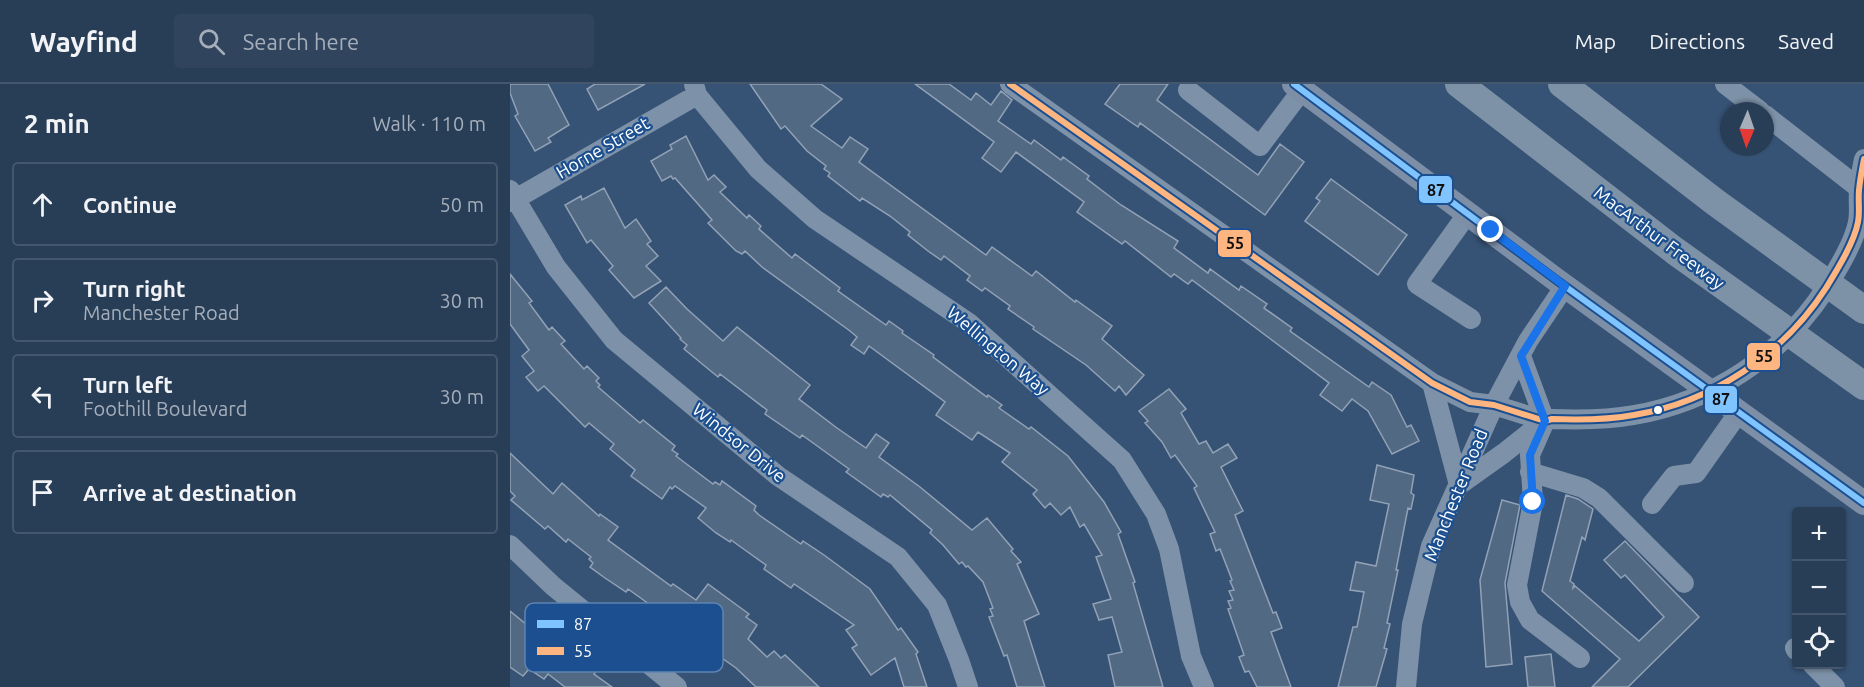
<!DOCTYPE html>
<html lang="en">
<head>
<meta charset="utf-8">
<style>
	:root { --surface:#283e57; --page:#30455d; --text:#f1f3f6; --muted:#a5aeba; --line:#44576d }
	body { margin:0; font-family:Ubuntu,sans-serif; background:var(--page); color:var(--text) }
	.controls { position:absolute; right:18px; bottom:18px; display:grid; overflow:hidden; border-radius:6px; box-shadow:0 2px 4px #0004 }
	.controls button { width:54px; height:54px; display:grid; place-items:center; padding:0; border:0; border-bottom:2px solid var(--line); background:var(--surface); color:var(--text); font:30px sans-serif }
	.compass { position:absolute; left:1210px; top:18px; width:54px; height:54px; border-radius:50%; background:var(--surface); box-shadow:0 2px 4px #0004; rotate:182deg }
	.stop { position:absolute; width:18px; height:18px; margin:-14px; border:4px solid #1a73e8; border-radius:50%; background:#fff }
	.stop.end { background:#1a73e8; border-color:#fff; box-shadow:0 2px 6px #0008 }
	.list { margin:0; padding:0; list-style:none }
	h2 { display:flex; justify-content:space-between; align-items:center; height:78px; margin:0; padding:0 24px; font-size:26px }
	h2 small { font-size:20px; font-weight:400; color:var(--muted) }
	.list li { display:grid; grid-template-columns:39px 1fr auto; gap:18px; align-items:center; box-sizing:border-box; height:84px; margin:0 12px 12px; padding:0 12px; border:2px solid var(--line); border-radius:6px }
	.list b { display:block; font-size:22px; white-space:nowrap }
	.list p { margin:0; font-size:20px; white-space:nowrap; color:var(--muted) }
	.list em { font-size:20px; font-style:normal; color:var(--muted) }
	.icon { flex:none; width:33px; height:33px; fill:none; stroke:currentColor; stroke-width:2; stroke-linecap:round; stroke-linejoin:round }
	.map { position:relative; flex:none; width:1354px; height:603px; overflow:hidden }
	header { display:flex; align-items:center; gap:36px; box-sizing:border-box; height:84px; padding:0 30px; background:var(--surface); border-bottom:2px solid var(--line) }
	header strong { font-size:28px }
	nav { display:flex; gap:33px; margin-inline-start:auto; font-size:21px }
	.search { width:420px; height:54px; background:var(--page); display:flex; align-items:center; gap:15px; box-sizing:border-box; padding:0 21px; border-radius:6px; color:var(--muted); font-size:22px }
	main { display:flex }
	aside { flex:1; background:var(--surface) }
	.map>svg:first-child { display:block }
	.building { fill:#526984; stroke:#92a2b6; stroke-width:1.5 }
	.lines { fill:none; stroke-linecap:round; stroke-linejoin:round }
	.minor { stroke:#7d92a8; stroke-width:20 }
	.major { stroke:#7d8ea7; stroke-width:24 }
	.highway { stroke:#7e92a7; stroke-width:28 }
	.bus-1-casing { stroke:#1b4f8f; stroke-width:10 }
	.bus-2-casing { stroke:#1b4f8f; stroke-width:10 }
	.bus-1 { stroke:#80c4ff; stroke-width:6 }
	.bus-2 { stroke:#ffb580; stroke-width:6 }
	.route { stroke:#1a73e8; stroke-width:8 }
	.bus-dot { fill:#fff; stroke:#1b4f8f; stroke-width:2 }
	.labels { text-anchor:middle; stroke-width:4.5; stroke-linejoin:round; paint-order:stroke }
	.street-label { font-size:18px; fill:#fff; stroke:#1b4f8f }
	.key { fill:#1b4f8f; stroke:#5f84b1; stroke-width:1.5 }
	.key-label { font-size:16px; fill:#fff }
	.line-badge { stroke:#1b4f8f; stroke-width:2 }
	.pale-badge-label { font-size:16px; text-anchor:middle; font-weight:bold; fill:#111 }
</style>
</head>
<body>
<header>
<strong>Wayfind</strong>
<div class="search"><svg class="icon" aria-label="search" viewBox="0 0 24 24"><circle cx="10" cy="10" r="6"/><path d="M15 15l6 6"/></svg>Search here</div>
<nav><a>Map</a><a>Directions</a><a>Saved</a></nav>
</header>
<main>
<aside>
<h2>2 min<small>Walk · 110 m</small></h2>
<ul class="list">
<li><svg class="icon" aria-label="ahead" viewBox="0 0 24 24"><path d="M12 20V5M6 11l6-6 6 6"/></svg><div><b>Continue</b></div><em>50 m</em></li>
<li><svg class="icon" aria-label="right" viewBox="0 0 24 24"><path d="M7 20v-9h11M14 6l5 5-5 5"/></svg><div><b>Turn right</b><p>Manchester Road</p></div><em>30 m</em></li>
<li><svg class="icon" aria-label="left" viewBox="0 0 24 24"><path d="M17 20v-9H6M10 6l-5 5 5 5"/></svg><div><b>Turn left</b><p>Foothill Boulevard</p></div><em>30 m</em></li>
<li><svg class="icon" aria-label="arrive" viewBox="0 0 24 24"><path d="M6 21V4h12l-3 4 3 4H6"/></svg><div><b>Arrive at destination</b></div></li>
</ul>
</aside>
<div class="map">
<svg width="1354" height="603" viewBox="0 0 1354 603">
	<rect width="100%" height="100%" fill="#365274"/>
	<!-- building -->
	<path class="building" d="M0,0H38L59,41L38,54L41,58L25,67L5,32L8,30L0,9Z
		M85,0H135L88,26L77,5Z
		M240,0H311L332,15L301,42L332,64L340,53L358,65L349,78L476,171L482,163L522,192L526,187L565,218L566,216L602,242L592,255L634,291L616,311L609,302L605,307L576,281L523,245L524,243L498,225L500,222L475,204L472,207L457,196L460,192L434,172L431,176L418,167L398,151L400,148L380,132L352,114L350,117L318,92L320,89L314,85L316,82L297,67L275,42L271,45Z
		M405,0H439L461,16L466,9L481,21L491,7L502,16L488,37L521,60L524,56L551,76L553,73L579,92L577,95L611,121L668,157L664,164L698,189L700,185L729,206L731,202L757,220L754,224L782,244L780,247L859,303L862,298L881,311L897,343L901,341L909,357L882,370L858,327L842,315L832,327L810,311L819,299L682,196L678,200L664,190L661,193L615,157L612,160L567,128L574,118L506,68L491,88L472,74L484,58Z
		M610,0H658L647,16L748,91L770,60L794,78L755,131L630,39L628,43L595,20Z
		M176,52L198,96L204,91L216,103L210,108L237,134L239,131L251,142L249,145L282,174L285,170L330,204L328,207L376,241L379,237L393,247L392,249L424,271L423,273L477,313L478,311L492,321L489,324L519,345L521,343L558,372L594,418L611,448L608,450L625,498L623,499L653,603H605L598,571L612,568L602,533L589,536L583,520L601,515L586,473L592,471L574,440L570,443L560,423L551,431L540,419L535,424L523,410L527,406L492,378L500,369L468,348L462,356L426,331L435,318L359,262L354,270L341,261L347,253L340,247L252,183L235,167L232,170L226,167L198,139L202,136L165,94L163,95L161,92L152,97L141,77L162,65L160,61Z
		M821,95L897,151L868,191L795,137L810,117L806,114Z
		M94,104L115,144L126,135L141,157L137,160L148,172L136,182L151,197L124,214L99,186L103,182L81,156L77,159L55,121L71,112L72,116Z
		M0,190L22,217L19,219L39,246L42,243L55,257L51,260L74,285L77,282L89,294L86,297L90,301L88,303L130,339L133,336L165,362L162,366L168,370L166,372L203,400L205,398L210,401L212,397L246,422L244,426L249,431L291,460L293,457L314,471L360,505L388,546L391,544L408,568L406,570L417,603H394L385,574L361,591L342,564L347,561L336,546L344,541L284,500L281,504L254,485L256,481L221,456L220,458L206,449L188,434L196,424L165,402L162,405L160,403L152,415L121,392L125,386L100,365L104,360L79,339L75,343L34,302L28,307L16,293L24,287L12,272L19,266L0,240Z
		M156,203L177,225L213,257L227,243L300,301L289,315L327,344L356,364L366,350L379,359L369,373L410,403L462,446L477,434L503,465L501,467L511,478L507,480L529,530L514,537L535,603H507L497,571L494,572L479,533L483,532L480,525L483,524L473,498L458,482L456,483L452,478L449,480L433,461L420,449L422,446L380,411L378,413L373,410L371,413L336,388L339,385L292,351L290,354L255,330L257,326L210,290L208,293L174,265L177,261L170,255L171,254L139,219Z
		M659,305L676,325L671,329L689,360L696,357L703,369L718,360L727,374L711,383L733,427L725,431L763,529L766,528L772,544L761,548L781,603H747L739,587L735,588L729,573L734,571L718,525L721,524L718,517L723,516L719,507L724,506L720,497L722,496L710,465L706,467L700,450L705,448L684,404L687,402L665,371L661,374L652,358L635,339L638,337L629,327Z
		M0,369L43,410L52,399L89,432L90,430L108,443L98,456L161,502L163,500L186,516L198,500L239,530L236,533L247,541L238,555L257,573L264,567L271,574L275,571L309,603H246L226,584L199,565L197,568L163,542L165,539L160,535L118,505L116,508L95,494L80,483L83,479L79,475L81,473L58,455L56,458L38,442L35,445L1,416L5,412L0,407Z
		M867,381L904,391L901,409L904,411L901,425L898,424L886,486H888L877,539L880,540L874,564L877,565L866,603H828L843,543H847L854,508L840,506L846,478L866,482L879,420L860,416Z
		M1056,411L1068,415L1083,425L1075,456L1072,453L1060,497L1064,500L1063,504L1065,502L1129,557L1154,533L1115,491L1111,494L1094,476L1115,457L1189,533L1118,603H1082L1110,575L1032,507Z
		M992,416L1010,421L995,499L1002,580L976,583L970,496Z
		M0,527L44,563L45,562L50,565L52,563L86,587L84,590L102,603H55L38,590L34,595L19,585L13,592L0,583Z
		M1041,570L1045,603H1018L1015,573Z"/>
	<g class="lines">
		<!-- minor -->
		<path class="minor" d="M184,0L187,11L248,85L305,135L459,239L612,376L646,430L659,465L681,572L694,603
			M500,0L922,299L960,318L984,321L1035,337L1042,335C1069,336 1097,336 1124,331C1202,318 1273,271 1316,204C1327,186 1344,159 1348,138C1350,128 1348,117 1349,106C1350,96 1352,85 1354,75
			M1215,0L1250,27
			M678,6L750,62L792,6
			M1255,31L1354,108
			M0,106L46,183L104,256L268,392L388,473L427,521L449,576L458,603
			M0,118L187,11
			M958,129L907,200L961,235
			M1011,272L1035,337L1020,371L1023,418L1007,501L1010,518L1020,536L1070,574
			M922,299L949,401L994,369L1033,338
			M1020,388L1073,404L1089,414L1174,499
			M1142,420L1164,392L1186,389L1229,328
			M0,461L43,502L167,603
			M1285,564L1286,566
			M1302,580L1325,603
			M896,603L902,540L921,462L984,321L1018,257L1055,202"/>
		<!-- major -->
		<path class="major" d="M784,0L1045,195L1354,419"/>
		<!-- highway -->
		<path class="highway" d="M949,0L1165,167L1354,302
			M1052,0L1205,118L1354,226"/>
		<!-- bus-1 casing -->
		<g class="bus-1-casing">
			<path id="bus-1" d="M784,0L1045,195L1354,419"/>
		</g>
		<!-- bus-2 casing -->
		<g class="bus-2-casing">
			<path id="bus-2" d="M500,0L922,299L960,318L984,321L1035,337L1042,335C1069,336 1097,336 1124,331C1202,318 1273,271 1316,204C1327,186 1344,159 1348,138C1350,128 1348,117 1349,106C1350,96 1352,85 1354,75"/>
		</g>
		<!-- bus-1 -->
		<use href="#bus-1" class="bus-1"/>
		<!-- bus-2 -->
		<use href="#bus-2" class="bus-2"/>
	</g>
	<g class="lines">
		<!-- route -->
		<path class="route" d="M981,146L1055,202L1011,272L1035,337L1020,371L1023,418"/>
	</g>
	<!-- markers -->
	<circle class="bus-dot" cx="1148" cy="326" r="5"/>
	<g class="labels">
		<!-- street labels -->
		<g class="street-label">
			<text transform="translate(93 64) rotate(-30)" y="6">Horne Street</text>
			<text transform="translate(1149 154) rotate(37)" y="6">MacArthur Freeway</text>
			<text transform="translate(488 267) rotate(40)" y="6">Wellington Way</text>
			<text transform="translate(229 359) rotate(39)" y="6">Windsor Drive</text>
			<text transform="translate(946 411) rotate(-68)" y="6">Manchester Road</text>
		</g>
	</g>
	<!-- legend -->
	<rect x="15" y="519" width="198" height="69" rx="9" class="key"/>
	<rect x="27" y="536" width="27" height="8" fill="#80c4ff"/>
	<rect x="27" y="563" width="27" height="8" fill="#ffb580"/>
	<g class="key-label">
		<text x="64" y="546">87</text>
		<text x="64" y="573">55</text>
	</g>
	<g class="line-badge">
		<rect x="908" y="91" width="35" height="29" rx="6" fill="#80c4ff"/>
		<rect x="707" y="145" width="35" height="29" rx="6" fill="#ffb580"/>
		<rect x="1236" y="258" width="35" height="29" rx="6" fill="#ffb580"/>
		<rect x="1194" y="301" width="34" height="29" rx="6" fill="#80c4ff"/>
	</g>
	<g class="pale-badge-label">
		<text x="926" y="112">87</text>
		<text x="725" y="165">55</text>
		<text x="1254" y="278">55</text>
		<text x="1211" y="321">87</text>
	</g>
</svg>
<div class="controls">
<button>+</button>
<button>−</button>
<button><svg class="icon" aria-label="locate" viewBox="0 0 24 24"><circle cx="12" cy="12" r="6"/><path d="M12 2v4M12 18v4M2 12h4M18 12h4"/></svg></button>
</div>
<svg class="compass" viewBox="-18 -18 36 36"><path d="M0-13l5 13h-10z" fill="#e53935"/><path d="M0 13l5-13h-10z" fill="#a5aeba"/></svg>
<div class="stop" style="left:1023px;top:418px"></div>
<div class="stop end" style="left:981px;top:146px"></div>
</div>
</main>
</body>
</html>
